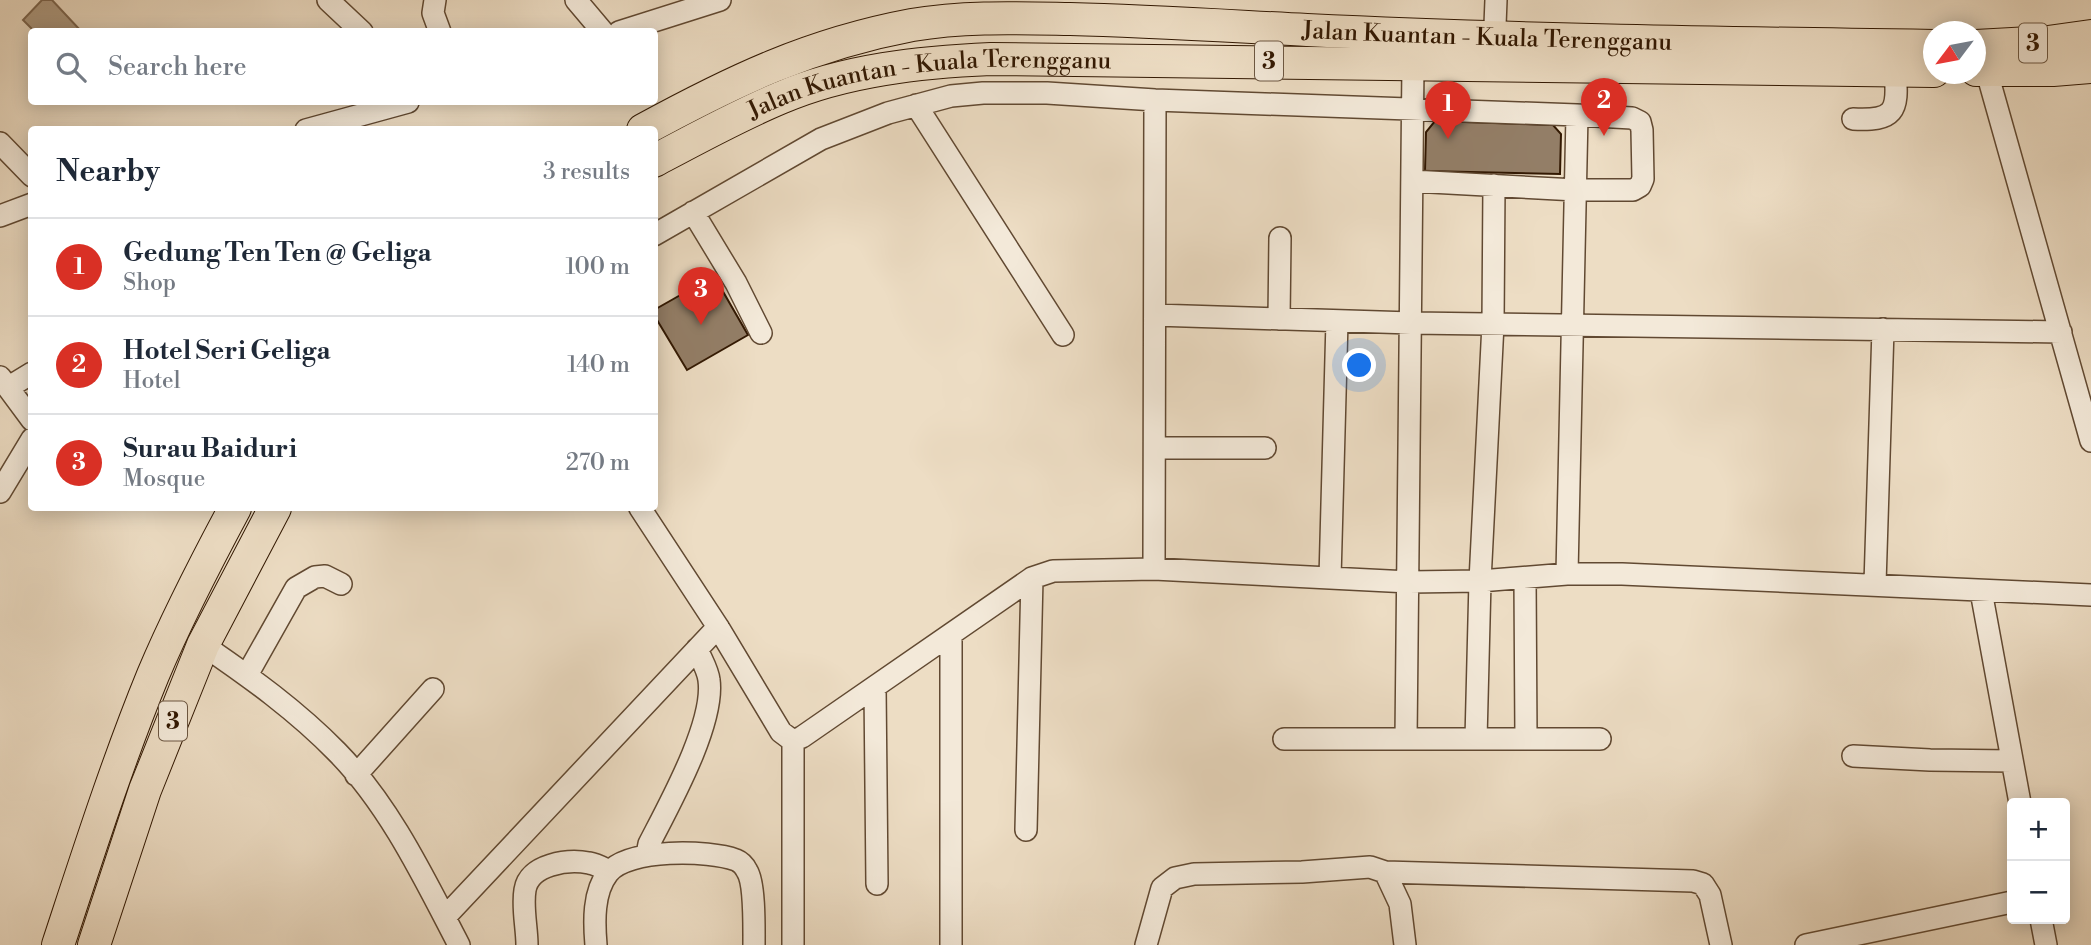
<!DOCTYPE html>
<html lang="en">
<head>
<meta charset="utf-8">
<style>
	:root { --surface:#fff; --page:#f6f6f7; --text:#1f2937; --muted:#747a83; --line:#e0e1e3; --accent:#d93025 }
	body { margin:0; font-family:"Libre Bodoni",serif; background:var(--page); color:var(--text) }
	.controls { position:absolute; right:21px; bottom:21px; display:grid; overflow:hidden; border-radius:7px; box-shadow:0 4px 18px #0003 }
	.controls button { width:63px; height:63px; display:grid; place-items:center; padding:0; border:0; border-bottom:2px solid var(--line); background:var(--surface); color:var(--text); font:35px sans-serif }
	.compass { position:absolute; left:1923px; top:21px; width:63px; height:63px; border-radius:50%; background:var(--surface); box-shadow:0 4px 18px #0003; rotate:238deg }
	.you { position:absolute; left:1360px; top:366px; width:24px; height:24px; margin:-18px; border:5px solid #fff; border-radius:50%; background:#1a73e8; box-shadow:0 0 0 10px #1a73e833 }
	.badge { display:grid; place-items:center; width:46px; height:46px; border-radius:50%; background:var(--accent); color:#fff; font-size:23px; font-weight:700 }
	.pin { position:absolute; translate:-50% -58px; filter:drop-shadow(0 2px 4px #0008) }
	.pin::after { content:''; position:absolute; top:37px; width:24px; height:21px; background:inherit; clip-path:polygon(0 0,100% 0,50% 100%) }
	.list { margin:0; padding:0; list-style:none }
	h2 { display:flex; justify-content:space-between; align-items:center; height:91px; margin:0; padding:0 28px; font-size:30px }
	h2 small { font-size:23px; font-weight:400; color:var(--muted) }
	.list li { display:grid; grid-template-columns:46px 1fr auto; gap:21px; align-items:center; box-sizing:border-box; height:98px; padding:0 28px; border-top:2px solid var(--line) }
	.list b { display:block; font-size:26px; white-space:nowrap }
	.list p { margin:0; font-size:23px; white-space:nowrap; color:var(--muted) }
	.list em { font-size:23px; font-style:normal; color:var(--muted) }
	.icon { flex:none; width:38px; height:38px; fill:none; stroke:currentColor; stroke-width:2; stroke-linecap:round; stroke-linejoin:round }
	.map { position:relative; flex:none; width:2091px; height:945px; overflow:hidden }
	.search { position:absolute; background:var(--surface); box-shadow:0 4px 18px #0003; left:28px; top:28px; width:630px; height:77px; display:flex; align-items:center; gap:18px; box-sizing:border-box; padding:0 24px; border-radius:7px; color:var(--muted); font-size:26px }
	.panel { position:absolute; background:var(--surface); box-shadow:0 4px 18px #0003; left:28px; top:126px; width:630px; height:385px; border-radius:7px }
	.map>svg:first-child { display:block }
	.water { fill:#ad9a82; stroke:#7c664f; stroke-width:2 }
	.building { fill:#937e67; stroke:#321802; stroke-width:2 }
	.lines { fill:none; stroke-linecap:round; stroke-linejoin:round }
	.minor-casing { stroke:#614932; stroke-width:24 }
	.highway-casing { stroke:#321802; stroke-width:34 }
	.minor { stroke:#f3e9d9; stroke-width:21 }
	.highway { stroke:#edddc4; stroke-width:32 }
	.labels { text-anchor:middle; stroke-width:5; stroke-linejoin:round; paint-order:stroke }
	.shield { fill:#f3e9d9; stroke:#6c5742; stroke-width:2 }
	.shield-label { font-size:23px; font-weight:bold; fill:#321802 }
	.street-label { font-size:24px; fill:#321802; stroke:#f3e9d9 }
</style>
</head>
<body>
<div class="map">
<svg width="2091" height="945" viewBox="0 0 2091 945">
	<rect width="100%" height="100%" fill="#edddc4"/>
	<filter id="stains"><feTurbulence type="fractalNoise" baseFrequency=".00286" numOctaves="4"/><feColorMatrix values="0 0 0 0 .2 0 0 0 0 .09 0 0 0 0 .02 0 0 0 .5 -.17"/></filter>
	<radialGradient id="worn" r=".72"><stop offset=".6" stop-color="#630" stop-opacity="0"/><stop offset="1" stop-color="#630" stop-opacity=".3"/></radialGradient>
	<!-- water -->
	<path class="water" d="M42,0H52L81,31H34L23,20Z"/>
	<!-- building -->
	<path class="building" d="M1435,121L1553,125L1561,134L1560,174L1425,171L1426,132Z
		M714,276L748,335L687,370L654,315V310Z"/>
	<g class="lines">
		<!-- minor casing -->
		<g class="minor-casing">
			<path id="minor" d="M328,0L362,32
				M435,0L433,13L440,32
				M576,0L603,32
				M619,32L720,0
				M1494,50L1496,0
				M1986,69L2091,441
				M916,105L1063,335
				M1853,119C1894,121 1899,112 1895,72
				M306,130L408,102
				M0,143L32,176
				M693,212L736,283L761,333
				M0,216L32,204
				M654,235L821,139L888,113L951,96L983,93H1047L1155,100L1577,115L1632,118L1640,122L1642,130L1643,179L1640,186L1633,190H1576L1412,181
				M1155,315L1411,323L2061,332
				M1279,319L1280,238
				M0,377L32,420
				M9,387L32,373
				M1155,448H1265
				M0,492L32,439
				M640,508L718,627L781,732L793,741L802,737L1032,578L1053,571L1154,569L1409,582L1480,581L1567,574H1622L2091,595
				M1154,569L1155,100
				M1567,574L1577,115
				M1330,578L1337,321
				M1525,578L1526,739
				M1875,584L1883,329
				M1981,591L2020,803
				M951,636V945
				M203,645C250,677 297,711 337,752C390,806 424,878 459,945
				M247,675L296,588L315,577L325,576L341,584
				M875,687L877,884
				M1284,739H1600
				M1406,739L1413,65
				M1476,739L1480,581L1493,324L1494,185
				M1853,756L1930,760L2012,761
				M356,775L433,689
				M1026,830L1032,578
				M647,854L649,844C669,805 715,723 709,680C708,670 701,659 697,649
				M1385,872L1693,881L1703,884L1710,895L1721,945
				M445,917L718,627
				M2041,919L2046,945
				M527,945C527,928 522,907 525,890C529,864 568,859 589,863C596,864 603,868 609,871
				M596,945C594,922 593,892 608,873C628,848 709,850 736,860C741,862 745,867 747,871C755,883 754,930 754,945
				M793,945V741
				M1146,945L1162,888L1175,878L1194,874L1302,872L1370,867L1385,872L1400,904L1405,945
				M1806,945L2012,902"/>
		</g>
		<!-- highway casing -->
		<g class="highway-casing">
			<g id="highway">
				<path d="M1976,46L2048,42L2091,36"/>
				<path d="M1976,70H2053L2091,67"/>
				<path id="s1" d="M643,130C733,81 810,44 912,25C965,16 1017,18 1070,19C1149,21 1228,26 1307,30C1516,40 1725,43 1934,46"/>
				<path id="s2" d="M654,161C695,139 737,116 780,98C845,70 921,62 991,59L1934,71"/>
				<path d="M58,945C88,854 117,763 153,675C177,618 206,562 235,508"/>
				<path d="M94,945L145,790L203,645L275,508"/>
			</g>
		</g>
		<!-- minor -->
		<use href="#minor" class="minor"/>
		<!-- highway -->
		<use href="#highway" class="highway"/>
	</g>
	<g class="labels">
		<!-- shield labels -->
		<g class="shield">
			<rect x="2019" y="23.5" width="28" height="39" rx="5"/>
			<rect x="1255" y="41.5" width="28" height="39" rx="5"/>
			<rect x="159" y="701.5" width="28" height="39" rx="5"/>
		</g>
		<g class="shield-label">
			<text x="2033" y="51">3</text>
			<text x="1269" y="69">3</text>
			<text x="173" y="729">3</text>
		</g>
		<!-- street labels -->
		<g class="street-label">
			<text dy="8" stroke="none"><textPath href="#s1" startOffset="866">Jalan Kuantan - Kuala Terengganu</textPath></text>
			<text dy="8" stroke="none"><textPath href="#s2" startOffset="292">Jalan Kuantan - Kuala Terengganu</textPath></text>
		</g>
	</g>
	<rect width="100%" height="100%" filter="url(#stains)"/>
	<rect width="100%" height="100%" fill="url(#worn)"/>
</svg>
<div class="controls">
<button>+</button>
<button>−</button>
</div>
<svg class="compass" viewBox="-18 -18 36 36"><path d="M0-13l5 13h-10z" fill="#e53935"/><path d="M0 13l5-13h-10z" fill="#747a83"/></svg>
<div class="you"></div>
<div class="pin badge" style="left:1448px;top:139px">1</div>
<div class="pin badge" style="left:1604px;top:136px">2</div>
<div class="pin badge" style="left:701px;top:325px">3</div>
<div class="search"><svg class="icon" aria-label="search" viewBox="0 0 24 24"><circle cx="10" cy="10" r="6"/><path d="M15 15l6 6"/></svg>Search here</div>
<section class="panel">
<h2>Nearby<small>3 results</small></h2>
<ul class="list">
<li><span class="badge">1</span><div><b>Gedung Ten Ten @ Geliga</b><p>Shop</p></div><em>100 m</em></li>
<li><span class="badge">2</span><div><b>Hotel Seri Geliga</b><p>Hotel</p></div><em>140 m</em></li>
<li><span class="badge">3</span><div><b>Surau Baiduri</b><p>Mosque</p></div><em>270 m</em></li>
</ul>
</section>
</div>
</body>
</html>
